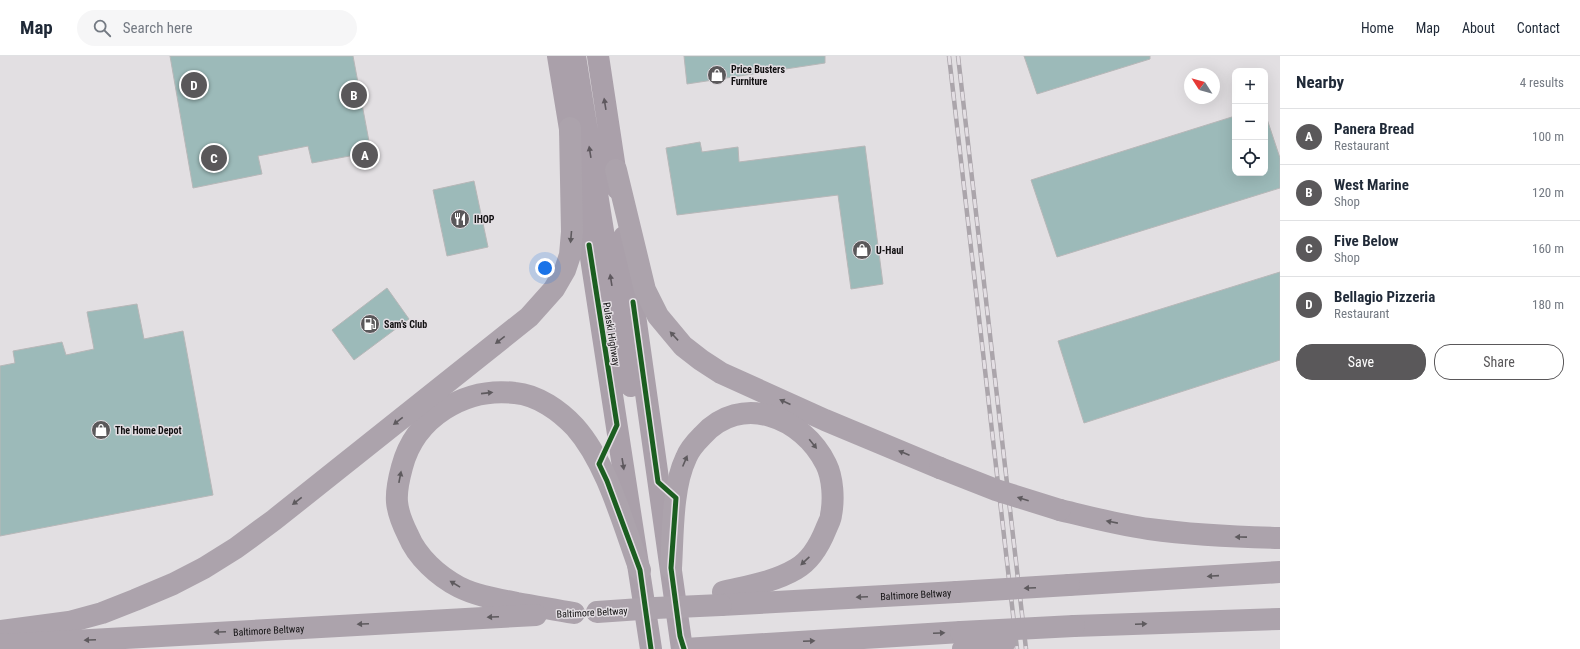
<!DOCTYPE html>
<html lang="en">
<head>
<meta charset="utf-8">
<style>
	:root { --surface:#fff; --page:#f6f6f7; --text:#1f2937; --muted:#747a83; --line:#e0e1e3; --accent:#5a585a }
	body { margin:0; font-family:"Roboto Condensed",sans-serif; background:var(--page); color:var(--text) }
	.controls { position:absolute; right:12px; top:12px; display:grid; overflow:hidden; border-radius:8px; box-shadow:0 4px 16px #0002 }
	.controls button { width:36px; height:36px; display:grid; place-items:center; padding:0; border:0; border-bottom:1px solid var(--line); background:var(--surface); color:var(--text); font:20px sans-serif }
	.compass { position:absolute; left:1184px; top:12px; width:36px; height:36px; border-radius:50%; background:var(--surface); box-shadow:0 4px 16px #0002; rotate:306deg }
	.you { position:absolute; left:545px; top:212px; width:14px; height:14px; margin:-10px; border:3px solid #fff; border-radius:50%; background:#1a73e8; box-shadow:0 0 0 6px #1a73e833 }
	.badge { display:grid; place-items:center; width:26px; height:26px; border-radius:50%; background:var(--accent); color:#fff; font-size:13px; font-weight:700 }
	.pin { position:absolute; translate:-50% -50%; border:2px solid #fff; box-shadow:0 1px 4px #0006 }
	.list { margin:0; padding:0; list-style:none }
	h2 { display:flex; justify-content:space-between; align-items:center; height:52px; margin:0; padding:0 16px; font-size:17px }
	h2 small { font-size:13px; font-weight:400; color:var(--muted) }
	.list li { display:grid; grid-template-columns:26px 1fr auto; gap:12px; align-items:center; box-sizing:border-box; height:56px; padding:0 16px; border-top:1px solid var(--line) }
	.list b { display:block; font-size:15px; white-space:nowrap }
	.list p { margin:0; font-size:13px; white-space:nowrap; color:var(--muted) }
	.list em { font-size:13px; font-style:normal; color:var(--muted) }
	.actions { display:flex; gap:8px; padding:12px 16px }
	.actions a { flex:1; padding:9px 0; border:1px solid var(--accent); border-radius:16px; text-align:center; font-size:14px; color:var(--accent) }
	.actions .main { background:var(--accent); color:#fff }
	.icon { flex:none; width:22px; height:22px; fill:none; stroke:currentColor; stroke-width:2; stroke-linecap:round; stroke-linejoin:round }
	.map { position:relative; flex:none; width:1280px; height:593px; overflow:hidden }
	header { display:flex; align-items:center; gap:24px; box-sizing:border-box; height:56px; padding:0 20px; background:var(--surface); border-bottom:1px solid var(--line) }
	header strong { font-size:19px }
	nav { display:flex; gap:22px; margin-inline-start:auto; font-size:14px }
	.search { width:280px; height:36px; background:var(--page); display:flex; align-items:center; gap:10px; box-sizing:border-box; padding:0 14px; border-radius:22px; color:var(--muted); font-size:15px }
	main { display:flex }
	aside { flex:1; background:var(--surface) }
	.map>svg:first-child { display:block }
	.building { fill:#9cbab9; stroke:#b7b7b8 }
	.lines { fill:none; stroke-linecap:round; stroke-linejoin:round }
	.trunk { stroke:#aaa0aa; stroke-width:22 }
	.motorway { stroke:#aca3ac; stroke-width:22 }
	.rail-casing { stroke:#aba5ab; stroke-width:4.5 }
	.rail { stroke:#e3dee3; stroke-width:3; stroke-dasharray:9; stroke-linecap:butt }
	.motorway-bridge { stroke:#aca3ac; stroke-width:22 }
	.cycleway-casing { stroke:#e3dee3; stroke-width:8 }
	.cycleway { stroke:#1b5e20; stroke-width:5 }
	.oneway { fill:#5e585e }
	.oneway2 { fill:#5e5a5e }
	.labels { text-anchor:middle; stroke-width:3; stroke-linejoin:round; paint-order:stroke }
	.poi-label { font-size:10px; font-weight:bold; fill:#111011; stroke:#e3dee3; text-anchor:start }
	.street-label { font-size:10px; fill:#111011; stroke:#e3dee3 }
</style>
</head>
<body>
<header>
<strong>Map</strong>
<div class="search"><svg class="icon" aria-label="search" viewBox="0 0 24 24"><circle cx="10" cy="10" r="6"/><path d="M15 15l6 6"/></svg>Search here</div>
<nav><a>Home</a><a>Map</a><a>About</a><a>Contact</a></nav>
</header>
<main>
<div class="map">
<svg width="1280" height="593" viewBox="0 0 1280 593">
	<rect width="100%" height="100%" fill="#e2dfe2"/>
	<!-- building -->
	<path class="building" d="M170,0H353L371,96L312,107L308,90L258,100L262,118L193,132Z
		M684,0H825V7L687,28Z
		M1024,0H1150V3L1037,38Z
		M1235,60V117H1265V64L1267,63L1280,102V132L1057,201L1031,124Z
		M700,86L702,96L738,91L739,106L865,90L883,228L851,233L838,139L677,159L666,92Z
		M474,125L488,191L447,200L433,134Z
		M1280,216V304L1084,367L1058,285Z
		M387,232L409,263L354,304L332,274Z
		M137,248L144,283L183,275L213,439L0,480V310L15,307L13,295L62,286L66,299L94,293L87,256Z"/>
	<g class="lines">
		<!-- trunk -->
		<path class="trunk" d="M558,0L589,189L651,593
			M575,0L616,256L631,330
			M598,0L618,133
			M624,181L682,593"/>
		<!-- motorway -->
		<g class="motorway">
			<path d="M616,114L645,234L658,260L683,290L701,304L721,317L825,364L940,412"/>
			<path d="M1060,454C1089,461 1119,469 1149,473C1193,479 1236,481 1280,482"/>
			<path d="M671,512C673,479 672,431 686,402C689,394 696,386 702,380C741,336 803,361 826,408C833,422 834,444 831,459C831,463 828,468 826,473C820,488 810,505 796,513C774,526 748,530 723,536"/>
			<path d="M1069,529L1280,516"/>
			<path id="s1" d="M721,549L957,536"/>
			<path d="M574,557C555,554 536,550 517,547C497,543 477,540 459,531C438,520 417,501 408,479C403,469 398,458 397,446C396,434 399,422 402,411C415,361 465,331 515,337C538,339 560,355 575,371C607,407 623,468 640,514"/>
			<path d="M1074,570L1280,563"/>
			<path d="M0,575L69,566L102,557L135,544L173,528L204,512L236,492L274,464L529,261L554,233L565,214L570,199L572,176L570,72"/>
			<path id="s2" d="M0,589L536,559"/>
			<path d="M685,593L961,576"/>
		</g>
		<!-- rail casing -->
		<g class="rail-casing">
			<path id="rail" d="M949,0L1017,593
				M958,0L1026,593"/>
		</g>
		<!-- rail -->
		<use href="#rail" class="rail"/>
		<!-- motorway-bridge -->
		<path class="motorway-bridge" d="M940,412L996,434L1060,454
			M957,536L1069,529
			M597,556L655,552L721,549
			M961,576L1074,570
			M963,593L1005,586"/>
		<!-- cycleway casing -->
		<g class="cycleway-casing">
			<path id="cycleway" d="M589,189L617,369L599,408L607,425L640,514L651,593
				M633,246L658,426L676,442L671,512L680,580L684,593"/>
		</g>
		<!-- cycleway -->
		<use href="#cycleway" class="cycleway"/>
	</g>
	<!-- one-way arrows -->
	<defs><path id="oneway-solid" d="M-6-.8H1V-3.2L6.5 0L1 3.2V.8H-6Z"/></defs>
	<g class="oneway">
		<use href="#oneway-solid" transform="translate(605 48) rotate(-99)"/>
		<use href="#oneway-solid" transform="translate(590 96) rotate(-99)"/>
		<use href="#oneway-solid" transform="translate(611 224) rotate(-99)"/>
		<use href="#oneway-solid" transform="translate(623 408) rotate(81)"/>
	</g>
	<g class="oneway2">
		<use href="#oneway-solid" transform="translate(571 181) rotate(95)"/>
		<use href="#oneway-solid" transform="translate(674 280) rotate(-133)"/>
		<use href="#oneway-solid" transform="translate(500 284) rotate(142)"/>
		<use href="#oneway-solid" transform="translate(487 337) rotate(-6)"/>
		<use href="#oneway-solid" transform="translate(785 346) rotate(-156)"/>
		<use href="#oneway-solid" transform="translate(398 365) rotate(142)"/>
		<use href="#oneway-solid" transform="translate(813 388) rotate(51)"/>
		<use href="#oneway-solid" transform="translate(904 397) rotate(-157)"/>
		<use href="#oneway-solid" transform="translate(685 405) rotate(-67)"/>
		<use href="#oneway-solid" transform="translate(400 421) rotate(-79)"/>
		<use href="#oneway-solid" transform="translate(1023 443) rotate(-162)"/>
		<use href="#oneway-solid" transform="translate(297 445) rotate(142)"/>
		<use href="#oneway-solid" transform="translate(1112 466) rotate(-169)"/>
		<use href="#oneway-solid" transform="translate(1241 481) rotate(-179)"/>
		<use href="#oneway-solid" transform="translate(805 505) rotate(137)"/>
		<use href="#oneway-solid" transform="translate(1213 520) rotate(176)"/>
		<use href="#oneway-solid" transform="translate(455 528) rotate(-149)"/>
		<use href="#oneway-solid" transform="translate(1030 532) rotate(177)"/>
		<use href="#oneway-solid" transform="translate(862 541) rotate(177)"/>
		<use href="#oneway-solid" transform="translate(493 561) rotate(177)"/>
		<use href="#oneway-solid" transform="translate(363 568) rotate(177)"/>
		<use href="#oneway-solid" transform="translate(1141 568) rotate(-2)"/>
		<use href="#oneway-solid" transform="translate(220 576) rotate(177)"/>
		<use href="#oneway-solid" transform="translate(939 577) rotate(-3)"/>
		<use href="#oneway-solid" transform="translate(90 584) rotate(177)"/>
		<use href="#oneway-solid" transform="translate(809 585) rotate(-3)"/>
	</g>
	<!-- icons -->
	<defs>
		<g id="shop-disc" transform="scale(1)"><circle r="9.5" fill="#5a585a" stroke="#e3dee3"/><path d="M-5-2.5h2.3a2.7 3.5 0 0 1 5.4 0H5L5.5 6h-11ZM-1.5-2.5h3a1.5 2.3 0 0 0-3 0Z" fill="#fff"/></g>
		<g id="restaurant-disc" transform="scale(1)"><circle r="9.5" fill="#5a585a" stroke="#e3dee3"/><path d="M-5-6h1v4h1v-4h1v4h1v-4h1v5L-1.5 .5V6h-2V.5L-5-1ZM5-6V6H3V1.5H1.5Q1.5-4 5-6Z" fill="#fff"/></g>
		<g id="fuel-disc" transform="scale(1)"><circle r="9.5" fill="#5a585a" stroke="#e3dee3"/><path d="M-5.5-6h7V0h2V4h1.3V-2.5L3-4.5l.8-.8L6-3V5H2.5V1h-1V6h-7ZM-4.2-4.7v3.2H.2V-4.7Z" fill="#fff"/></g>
	</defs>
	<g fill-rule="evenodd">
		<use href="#shop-disc" x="717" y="19"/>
		<use href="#restaurant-disc" x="460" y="163"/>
		<use href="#shop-disc" x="862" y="194"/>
		<use href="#fuel-disc" x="370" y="268"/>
		<use href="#shop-disc" x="101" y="374"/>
	</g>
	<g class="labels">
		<!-- poi labels -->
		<g class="poi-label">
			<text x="731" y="17">Price Busters<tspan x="731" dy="12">Furniture</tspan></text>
			<text x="474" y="167">IHOP</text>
			<text x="876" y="198">U-Haul</text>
			<text x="384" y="272">Sam's Club</text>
			<text x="115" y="378">The Home Depot</text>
		</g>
		<!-- street labels -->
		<g class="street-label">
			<text transform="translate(612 278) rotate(81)" y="4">Pulaski Highway</text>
			<text dy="4" stroke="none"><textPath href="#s1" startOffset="195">Baltimore Beltway</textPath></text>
			<text transform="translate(592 556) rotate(-3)" y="4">Baltimore Beltway</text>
			<text dy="4" stroke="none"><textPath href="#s2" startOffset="269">Baltimore Beltway</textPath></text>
		</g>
	</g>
</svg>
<div class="controls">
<button>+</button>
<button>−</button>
<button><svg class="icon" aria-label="locate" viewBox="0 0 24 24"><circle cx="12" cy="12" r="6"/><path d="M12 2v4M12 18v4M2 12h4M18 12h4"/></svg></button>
</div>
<svg class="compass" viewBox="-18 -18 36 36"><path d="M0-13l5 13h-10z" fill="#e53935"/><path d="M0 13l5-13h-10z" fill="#747a83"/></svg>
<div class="you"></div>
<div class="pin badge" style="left:365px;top:99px">A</div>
<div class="pin badge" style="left:354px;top:39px">B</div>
<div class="pin badge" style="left:214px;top:102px">C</div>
<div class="pin badge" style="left:194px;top:29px">D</div>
</div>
<aside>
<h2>Nearby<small>4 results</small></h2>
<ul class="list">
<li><span class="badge">A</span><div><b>Panera Bread</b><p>Restaurant</p></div><em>100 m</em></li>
<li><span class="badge">B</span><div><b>West Marine</b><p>Shop</p></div><em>120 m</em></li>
<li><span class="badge">C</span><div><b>Five Below</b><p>Shop</p></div><em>160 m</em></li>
<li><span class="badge">D</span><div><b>Bellagio Pizzeria</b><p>Restaurant</p></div><em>180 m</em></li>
</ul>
<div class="actions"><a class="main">Save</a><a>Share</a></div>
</aside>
</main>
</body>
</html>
